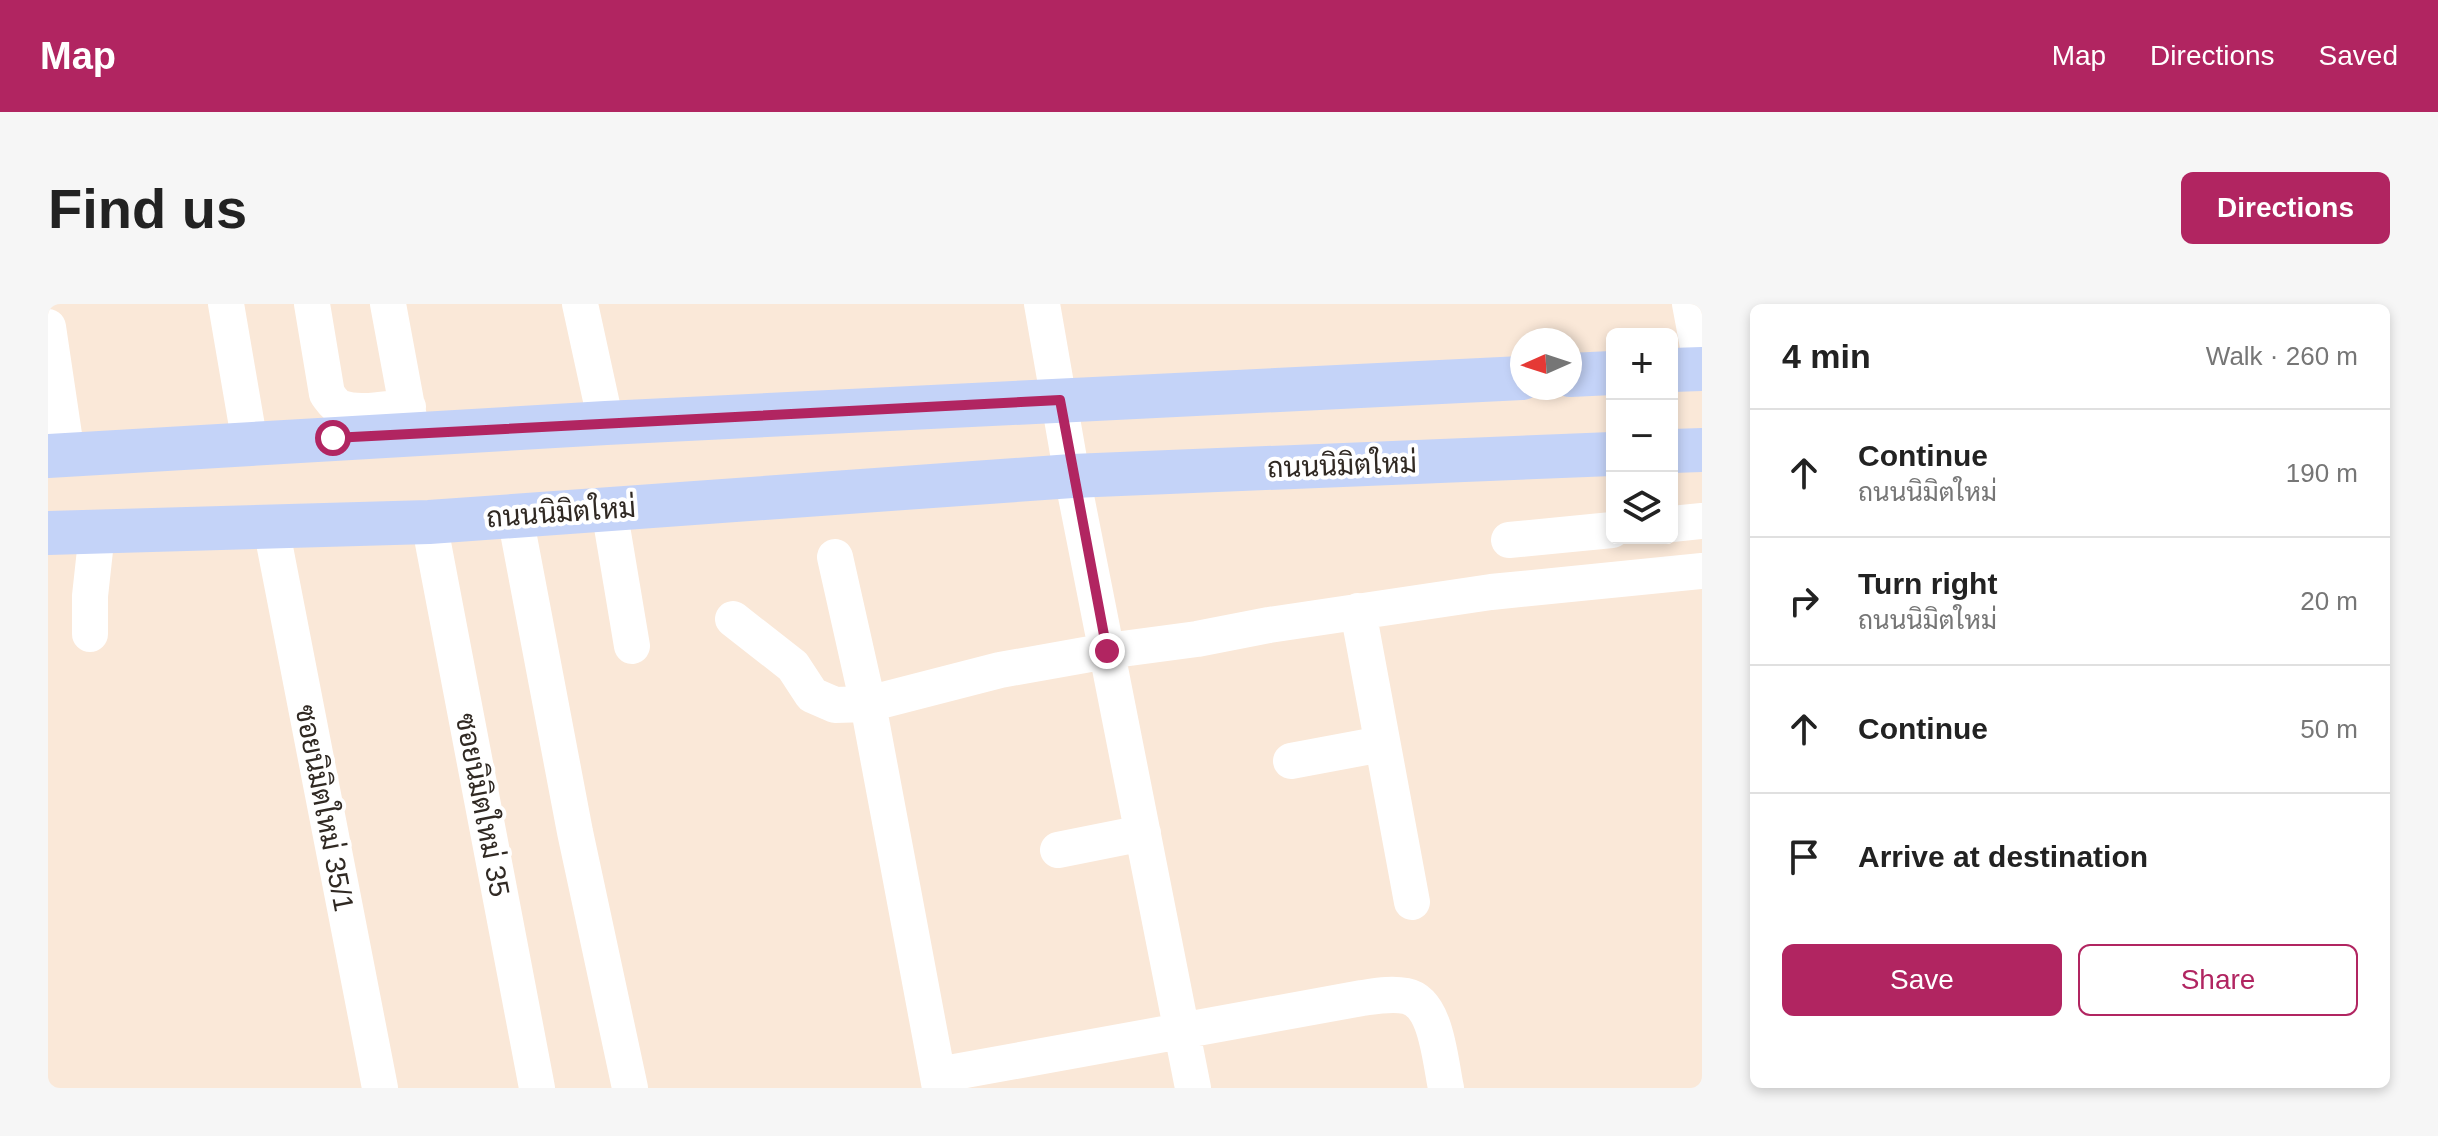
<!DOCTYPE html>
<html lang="en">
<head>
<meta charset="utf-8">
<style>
	:root { --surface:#fff; --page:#f6f6f6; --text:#222; --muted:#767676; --line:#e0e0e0; --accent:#b12561 }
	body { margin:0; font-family:Helvetica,Sarabun,sans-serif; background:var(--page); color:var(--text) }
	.controls { position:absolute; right:24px; top:24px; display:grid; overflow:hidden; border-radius:12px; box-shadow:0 4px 12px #0003 }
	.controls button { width:72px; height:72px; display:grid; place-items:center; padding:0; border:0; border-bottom:2px solid var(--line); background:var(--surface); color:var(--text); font:40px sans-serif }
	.compass { position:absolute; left:1462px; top:24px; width:72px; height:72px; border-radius:50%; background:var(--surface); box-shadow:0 4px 12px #0003; rotate:267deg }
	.stop { position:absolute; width:24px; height:24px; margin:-18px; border:6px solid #b12561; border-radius:50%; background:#fff }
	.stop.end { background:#b12561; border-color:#fff; box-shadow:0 2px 8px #0008 }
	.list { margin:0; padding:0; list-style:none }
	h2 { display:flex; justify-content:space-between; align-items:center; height:104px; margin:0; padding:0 32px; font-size:34px }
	h2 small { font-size:26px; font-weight:400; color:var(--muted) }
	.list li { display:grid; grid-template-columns:52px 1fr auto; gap:24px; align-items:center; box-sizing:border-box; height:128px; padding:0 32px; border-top:2px solid var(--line) }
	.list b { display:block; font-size:30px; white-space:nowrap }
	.list p { margin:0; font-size:26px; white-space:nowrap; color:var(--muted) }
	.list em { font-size:26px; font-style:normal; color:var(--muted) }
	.actions { display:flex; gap:16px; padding:24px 32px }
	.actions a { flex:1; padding:18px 0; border:2px solid var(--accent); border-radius:12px; text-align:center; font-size:28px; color:var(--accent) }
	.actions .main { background:var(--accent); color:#fff }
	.icon { flex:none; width:44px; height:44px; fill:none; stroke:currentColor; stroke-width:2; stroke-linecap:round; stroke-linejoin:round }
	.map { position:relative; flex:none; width:1654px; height:784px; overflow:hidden; border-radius:12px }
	header { display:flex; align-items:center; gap:48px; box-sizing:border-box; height:112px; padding:0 40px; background:var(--accent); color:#fff }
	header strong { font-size:38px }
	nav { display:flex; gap:44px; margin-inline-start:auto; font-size:28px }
	.intro { display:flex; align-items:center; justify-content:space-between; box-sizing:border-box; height:192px; padding:0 48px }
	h1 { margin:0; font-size:56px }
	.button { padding:20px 36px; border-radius:12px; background:var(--accent); color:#fff; font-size:28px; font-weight:700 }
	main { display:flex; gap:48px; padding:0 48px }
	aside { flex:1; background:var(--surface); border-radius:12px; box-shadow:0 4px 12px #0003 }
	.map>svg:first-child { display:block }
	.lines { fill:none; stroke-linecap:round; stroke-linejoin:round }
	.minor { stroke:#fff; stroke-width:36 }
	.major { stroke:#c4d3f8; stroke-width:44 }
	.route { stroke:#b12561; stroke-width:10 }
	.labels { text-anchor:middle; stroke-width:8; stroke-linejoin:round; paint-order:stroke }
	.street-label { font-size:28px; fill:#302923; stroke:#fff }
</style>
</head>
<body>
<header>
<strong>Map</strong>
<nav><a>Map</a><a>Directions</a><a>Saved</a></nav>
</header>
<div class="intro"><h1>Find us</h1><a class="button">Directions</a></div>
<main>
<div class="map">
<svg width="1654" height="784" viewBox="0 0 1654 784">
	<rect width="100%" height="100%" fill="#fae8d8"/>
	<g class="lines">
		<!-- minor -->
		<path class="minor" d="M178,0L202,140
			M264,0L279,90C283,95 286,101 293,104C312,111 340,104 360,103
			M340,0L363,124
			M532,0L558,119
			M994,0L1024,172L1145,784
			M1642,0L1654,64
			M0,23L19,151
			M561,205L584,342
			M467,212L527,528L582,784
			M381,218L489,784
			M1624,220L1654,217
			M223,223L332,784
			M1461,236L1564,226
			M787,253L820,400L892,784
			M1310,307L1364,598
			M685,315L745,362L764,391L787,401L820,400L952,366L1059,347L1149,335L1221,321L1443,288L1654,267
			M42,330V292L49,228
			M1243,457L1334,440
			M1010,546L1095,529
			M890,771L1314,694C1328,692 1343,689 1358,692C1389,698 1392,757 1398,784"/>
		<!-- major -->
		<path class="major" d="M1624,66L1654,65
			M1522,71L1564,69
			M1624,147L1654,146
			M0,152L558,119L1474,74
			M0,229L381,218L1024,172L1564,150"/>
	</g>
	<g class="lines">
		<!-- route -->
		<path class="route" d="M285,134L1012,96L1059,347"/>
	</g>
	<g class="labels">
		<!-- street labels -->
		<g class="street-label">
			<text transform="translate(1294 161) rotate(-2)" y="10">ถนนนิมิตใหม่</text>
			<text transform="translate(513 208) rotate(-4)" y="10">ถนนนิมิตใหม่</text>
			<text transform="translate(435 501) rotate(79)" y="10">ซอยนิมิตใหม่ 35</text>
			<text transform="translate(277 504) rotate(79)" y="10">ซอยนิมิตใหม่ 35/1</text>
		</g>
	</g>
</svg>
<div class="controls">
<button>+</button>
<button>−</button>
<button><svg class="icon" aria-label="layers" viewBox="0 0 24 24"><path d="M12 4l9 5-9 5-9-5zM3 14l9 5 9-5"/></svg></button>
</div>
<svg class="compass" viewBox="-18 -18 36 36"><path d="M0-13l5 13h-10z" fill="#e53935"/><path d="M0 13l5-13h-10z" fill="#767676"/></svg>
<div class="stop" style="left:285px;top:134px"></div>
<div class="stop end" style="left:1059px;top:347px"></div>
</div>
<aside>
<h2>4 min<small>Walk · 260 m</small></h2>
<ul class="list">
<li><svg class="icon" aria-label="ahead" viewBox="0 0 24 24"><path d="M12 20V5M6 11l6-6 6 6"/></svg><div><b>Continue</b><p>ถนนนิมิตใหม่</p></div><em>190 m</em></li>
<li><svg class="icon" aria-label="right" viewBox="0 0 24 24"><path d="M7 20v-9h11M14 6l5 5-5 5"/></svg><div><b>Turn right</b><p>ถนนนิมิตใหม่</p></div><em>20 m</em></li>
<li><svg class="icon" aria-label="ahead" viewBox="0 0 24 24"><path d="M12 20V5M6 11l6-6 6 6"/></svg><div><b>Continue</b></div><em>50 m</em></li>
<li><svg class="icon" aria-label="arrive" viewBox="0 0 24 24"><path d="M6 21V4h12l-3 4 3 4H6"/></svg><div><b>Arrive at destination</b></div></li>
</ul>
<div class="actions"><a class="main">Save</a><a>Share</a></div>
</aside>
</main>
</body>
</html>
